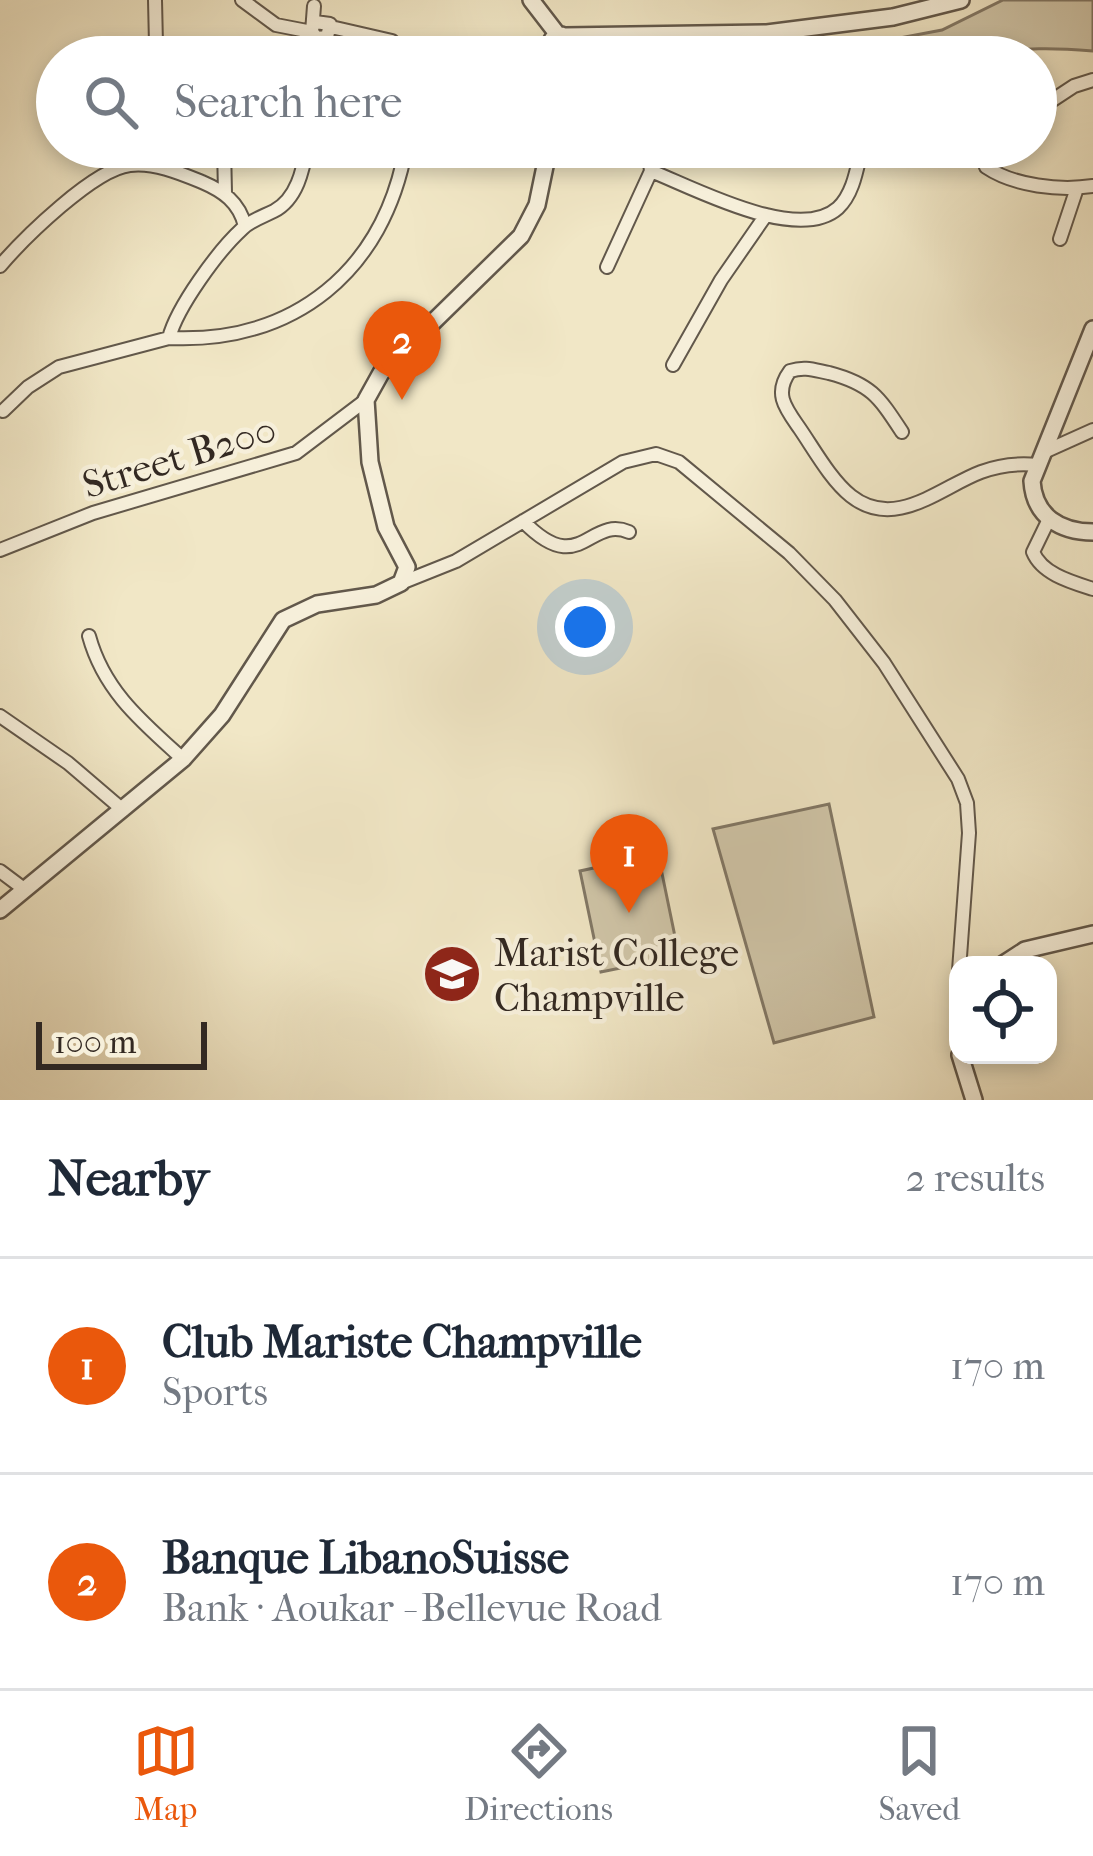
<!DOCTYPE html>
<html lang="en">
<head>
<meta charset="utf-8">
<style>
	:root { --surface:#fff; --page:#f2f2f3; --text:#1f2937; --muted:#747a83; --line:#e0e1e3; --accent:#ea580c }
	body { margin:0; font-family:"IM FELL French Canon",serif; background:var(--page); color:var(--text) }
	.controls { position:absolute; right:36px; bottom:36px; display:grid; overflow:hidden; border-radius:24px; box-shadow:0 6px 18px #0003 }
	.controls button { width:108px; height:108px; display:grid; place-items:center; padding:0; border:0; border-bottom:3px solid var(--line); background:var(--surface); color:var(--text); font:60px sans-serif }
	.scale { position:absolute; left:36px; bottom:30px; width:171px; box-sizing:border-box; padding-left:12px; border:6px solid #332922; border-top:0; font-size:33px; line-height:42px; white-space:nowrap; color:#332922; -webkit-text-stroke:9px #f6efda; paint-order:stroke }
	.you { position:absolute; left:585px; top:627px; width:42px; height:42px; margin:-30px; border:9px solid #fff; border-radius:50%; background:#1a73e8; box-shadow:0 0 0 18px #1a73e833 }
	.badge { display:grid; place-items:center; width:78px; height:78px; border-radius:50%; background:var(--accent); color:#fff; font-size:39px; font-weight:700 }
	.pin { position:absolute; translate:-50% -99px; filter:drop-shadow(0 3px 6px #0008) }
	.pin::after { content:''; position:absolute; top:63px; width:42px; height:36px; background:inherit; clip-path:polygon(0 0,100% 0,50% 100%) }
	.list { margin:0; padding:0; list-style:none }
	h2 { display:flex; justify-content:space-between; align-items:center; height:156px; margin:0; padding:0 48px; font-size:51px }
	h2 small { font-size:39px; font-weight:400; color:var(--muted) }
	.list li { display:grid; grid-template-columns:78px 1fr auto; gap:36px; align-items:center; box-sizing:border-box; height:216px; padding:0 48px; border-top:3px solid var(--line) }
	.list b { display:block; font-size:45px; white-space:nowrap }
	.list p { margin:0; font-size:39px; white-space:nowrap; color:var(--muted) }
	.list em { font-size:39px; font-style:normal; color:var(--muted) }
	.icon { flex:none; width:66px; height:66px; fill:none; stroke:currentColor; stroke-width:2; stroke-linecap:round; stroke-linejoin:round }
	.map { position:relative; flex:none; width:1093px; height:1100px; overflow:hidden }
	.search { position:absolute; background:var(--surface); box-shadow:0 6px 18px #0003; left:36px; right:36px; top:36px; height:132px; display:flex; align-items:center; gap:30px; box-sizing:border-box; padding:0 42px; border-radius:66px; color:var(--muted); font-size:45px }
	.sheet { height:588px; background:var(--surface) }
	nav { display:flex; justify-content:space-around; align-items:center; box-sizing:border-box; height:168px; border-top:3px solid var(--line); background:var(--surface); font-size:33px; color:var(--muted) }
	nav a { display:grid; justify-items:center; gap:6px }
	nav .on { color:var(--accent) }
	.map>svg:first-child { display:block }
	.green { fill:#d1c7aa; stroke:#827866; stroke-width:3 }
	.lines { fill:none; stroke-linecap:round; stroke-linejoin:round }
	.minor-casing { stroke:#62584b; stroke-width:16 }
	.tertiary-casing { stroke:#62584b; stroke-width:20 }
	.minor { stroke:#f6efda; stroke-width:12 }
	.tertiary { stroke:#f6efda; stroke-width:15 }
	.labels { text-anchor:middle; stroke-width:9; stroke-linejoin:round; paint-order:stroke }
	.street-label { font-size:39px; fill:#332922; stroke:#f6efda }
	.poi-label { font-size:39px; fill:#332922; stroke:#f6efda; text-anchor:start }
</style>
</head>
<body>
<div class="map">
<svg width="1093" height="1100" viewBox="0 0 1093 1100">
	<rect width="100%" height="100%" fill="#f1e7c6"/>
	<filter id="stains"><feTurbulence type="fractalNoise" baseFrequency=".00167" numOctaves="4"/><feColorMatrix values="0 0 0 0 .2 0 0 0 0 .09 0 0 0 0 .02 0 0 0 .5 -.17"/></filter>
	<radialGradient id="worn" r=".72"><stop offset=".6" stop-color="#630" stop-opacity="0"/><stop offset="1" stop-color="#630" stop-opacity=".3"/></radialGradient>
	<!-- green -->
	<path class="green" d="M1003,0H1093V51C1057,48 1020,46 985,57H837L841,49L942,30Z
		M829,804L874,1017L774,1043L713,829Z
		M658,854L679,956L601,972L580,871Z"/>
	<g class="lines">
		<!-- minor casing -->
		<g class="minor-casing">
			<path id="minor" d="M155,0L156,44L161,57
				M242,0L276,25L312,32
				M314,6L312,32L317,38L327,37L330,24L315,22
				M331,27L392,41L407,57
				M566,52L575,57
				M1036,111L1074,86L1093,80
				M224,147L225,193
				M307,147C303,170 297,199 274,211C262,217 251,220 242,229C218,251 177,307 169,338C294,344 384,271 406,147
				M980,147L986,167C1014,186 1060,191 1093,186
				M651,171C694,188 798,244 838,208C854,193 857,167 862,147
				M1060,239L1077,188
				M0,266C24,238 94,169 130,165C154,162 180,173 202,182C223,191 239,202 245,226
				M607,267L651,171L648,147
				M673,365L721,280L766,215
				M3,411L28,387L59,367L169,338
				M902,432C879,397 871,384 829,373C814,370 805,366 790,371C773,394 786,409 800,429C815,451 831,480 851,496C895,531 941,487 981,472C1000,465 1017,463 1037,465
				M1044,452L1093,430
				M1049,519L1033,552C1042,574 1071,582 1093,589
				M523,521C580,580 589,515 629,532
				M0,550L93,513L296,453L366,400
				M401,583L456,561L623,462L656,454L679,462L789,553L835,600L884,663L958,779L967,803L969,833L958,984
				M89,636C104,691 142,722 183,759
				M0,716L68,763L123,810
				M0,871L24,889"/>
		</g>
		<!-- tertiary casing -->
		<g class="tertiary-casing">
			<path id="tertiary" d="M531,0L558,35
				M551 44a9 9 0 1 1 18 0a9 9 0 1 1-18 0Z
				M565,36L767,33L893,17L961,0
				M1093,329L1032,481C1034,516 1060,532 1093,532
				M0,910L183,759L222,715L283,620L317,604L376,595L401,583L407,567L386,527L370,462L366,400L381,373L521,236L537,205L549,147
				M1002,965L1025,950L1093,934
				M960,1055L974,1100"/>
		</g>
		<!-- minor -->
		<use href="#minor" class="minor"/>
		<!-- tertiary -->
		<use href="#tertiary" class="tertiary"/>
	</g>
	<!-- icons -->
	<defs>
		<g id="university-disc" transform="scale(3)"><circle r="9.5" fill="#8f2418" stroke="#f6efda"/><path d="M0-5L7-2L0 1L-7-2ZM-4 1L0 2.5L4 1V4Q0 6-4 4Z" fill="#fff"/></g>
	</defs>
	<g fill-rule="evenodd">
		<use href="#university-disc" x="452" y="974"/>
	</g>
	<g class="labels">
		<!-- street labels -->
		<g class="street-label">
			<text transform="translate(179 456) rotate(-17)" y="14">Street B200</text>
		</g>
		<!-- poi labels -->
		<g class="poi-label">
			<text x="494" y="966">Marist College<tspan x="494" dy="45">Champville</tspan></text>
		</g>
	</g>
	<rect width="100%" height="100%" filter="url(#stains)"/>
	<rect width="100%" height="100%" fill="url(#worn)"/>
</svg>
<div class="controls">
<button><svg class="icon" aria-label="locate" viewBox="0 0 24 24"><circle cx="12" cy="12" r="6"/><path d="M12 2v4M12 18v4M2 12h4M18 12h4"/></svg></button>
</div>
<div class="scale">100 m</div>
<div class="you"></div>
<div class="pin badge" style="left:629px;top:913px">1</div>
<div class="pin badge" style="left:402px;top:400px">2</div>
<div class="search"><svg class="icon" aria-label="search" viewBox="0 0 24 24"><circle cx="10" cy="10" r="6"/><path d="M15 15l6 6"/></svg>Search here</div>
</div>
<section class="sheet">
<h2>Nearby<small>2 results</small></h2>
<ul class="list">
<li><span class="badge">1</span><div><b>Club Mariste Champville</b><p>Sports</p></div><em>170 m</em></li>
<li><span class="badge">2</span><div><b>Banque LibanoSuisse</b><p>Bank · Aoukar - Bellevue Road</p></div><em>170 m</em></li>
</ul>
</section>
<nav>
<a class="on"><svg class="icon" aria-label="map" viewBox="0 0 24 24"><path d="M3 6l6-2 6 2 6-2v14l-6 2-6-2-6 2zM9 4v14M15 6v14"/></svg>Map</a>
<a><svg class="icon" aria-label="directions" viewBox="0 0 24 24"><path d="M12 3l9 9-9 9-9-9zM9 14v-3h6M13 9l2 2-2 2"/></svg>Directions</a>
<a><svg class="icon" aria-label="saved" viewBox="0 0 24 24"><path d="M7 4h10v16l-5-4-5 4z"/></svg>Saved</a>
</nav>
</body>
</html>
